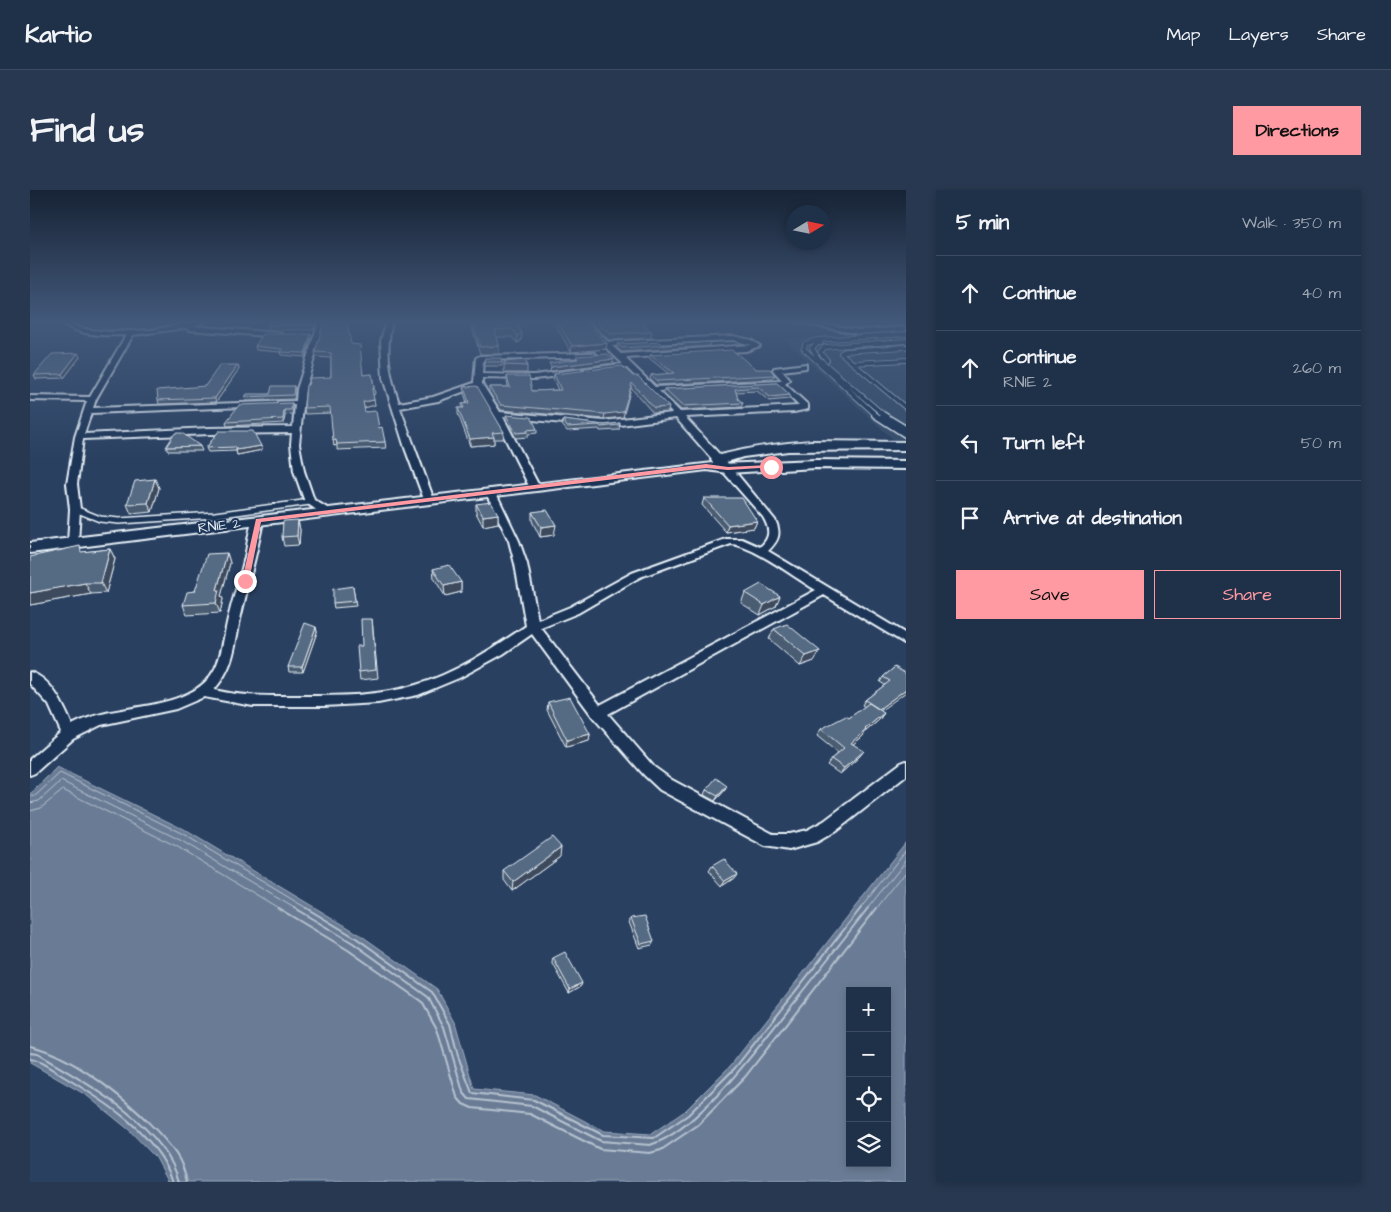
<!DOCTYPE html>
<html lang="en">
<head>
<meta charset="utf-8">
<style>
	:root { --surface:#1f3049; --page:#273850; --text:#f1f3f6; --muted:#a1a9b4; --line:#3c4b61; --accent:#ff9aa2 }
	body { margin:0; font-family:"Architects Daughter",sans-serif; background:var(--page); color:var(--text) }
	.controls { position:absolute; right:15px; bottom:15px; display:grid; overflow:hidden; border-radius:0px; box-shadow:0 2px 8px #0003 }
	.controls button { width:45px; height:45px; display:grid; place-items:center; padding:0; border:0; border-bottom:1px solid var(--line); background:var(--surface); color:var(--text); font:25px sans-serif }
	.compass { position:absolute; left:756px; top:15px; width:45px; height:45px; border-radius:50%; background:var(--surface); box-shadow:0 2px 8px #0003; rotate:80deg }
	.stop { position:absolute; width:15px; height:15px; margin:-11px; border:4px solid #ff9aa2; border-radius:50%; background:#fff }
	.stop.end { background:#ff9aa2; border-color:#fff; box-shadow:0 1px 5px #0008 }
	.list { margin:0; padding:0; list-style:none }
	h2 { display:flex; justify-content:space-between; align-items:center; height:65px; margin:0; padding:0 20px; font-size:21px }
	h2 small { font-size:16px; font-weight:400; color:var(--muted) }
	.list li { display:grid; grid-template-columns:32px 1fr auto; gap:15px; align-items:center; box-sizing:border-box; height:75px; padding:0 20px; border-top:1px solid var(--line) }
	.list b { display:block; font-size:19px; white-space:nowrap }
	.list p { margin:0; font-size:16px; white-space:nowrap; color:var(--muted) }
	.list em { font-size:16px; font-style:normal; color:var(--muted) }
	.actions { display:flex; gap:10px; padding:15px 20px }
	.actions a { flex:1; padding:11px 0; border:1px solid var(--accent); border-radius:0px; text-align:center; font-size:18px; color:var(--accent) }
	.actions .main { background:var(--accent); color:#111 }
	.icon { flex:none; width:28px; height:28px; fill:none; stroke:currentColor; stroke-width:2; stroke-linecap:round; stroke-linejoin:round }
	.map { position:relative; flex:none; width:876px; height:992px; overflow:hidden; border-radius:0px }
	header { display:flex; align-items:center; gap:30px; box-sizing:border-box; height:70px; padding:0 25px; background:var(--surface); border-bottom:1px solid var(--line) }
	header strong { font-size:24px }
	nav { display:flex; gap:28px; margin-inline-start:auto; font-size:18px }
	.intro { display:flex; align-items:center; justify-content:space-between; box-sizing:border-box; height:120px; padding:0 30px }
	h1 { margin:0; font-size:35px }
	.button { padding:12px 22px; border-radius:0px; background:var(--accent); color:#111; font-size:18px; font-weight:700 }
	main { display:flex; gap:30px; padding:0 30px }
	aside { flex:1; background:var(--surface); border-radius:0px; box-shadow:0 2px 8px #0003 }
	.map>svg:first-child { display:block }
	.built { fill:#364d6b }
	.green { fill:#415774; stroke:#94a4b6 }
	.water { fill:#6b7c95; stroke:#9dabbd; fill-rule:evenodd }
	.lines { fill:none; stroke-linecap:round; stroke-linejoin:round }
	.shore-far1 { stroke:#b6c2d0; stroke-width:1 }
	.shore { stroke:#b6c2d0; stroke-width:2 }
	.lane-far1-casing { stroke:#e8f1f8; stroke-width:5.5 }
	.lane-casing { stroke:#e8f1f8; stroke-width:8 }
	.street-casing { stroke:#e8f1f8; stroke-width:4 }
	.primary-casing { stroke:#e8f1f8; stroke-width:4 }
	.lane-far1 { stroke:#1d3557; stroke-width:4 }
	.lane { stroke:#1d3557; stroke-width:5 }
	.street { fill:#1d3557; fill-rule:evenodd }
	.primary { fill:#1d3557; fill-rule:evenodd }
	.wall { fill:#495b71; stroke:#e8f1f8 }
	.shaded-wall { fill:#3c4a5c; stroke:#e8f1f8 }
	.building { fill:#556a83; stroke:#e8f1f8 }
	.route { fill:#ff9aa2 }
	.labels { text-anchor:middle; stroke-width:4; stroke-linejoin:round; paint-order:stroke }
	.far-street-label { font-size:14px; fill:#e8f1f8; stroke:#1d3557 }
</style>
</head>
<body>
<header>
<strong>Kartio</strong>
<nav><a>Map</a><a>Layers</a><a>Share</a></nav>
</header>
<div class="intro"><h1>Find us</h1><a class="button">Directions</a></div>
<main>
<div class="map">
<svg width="876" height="992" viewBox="0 0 876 992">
	<rect width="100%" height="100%" fill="#294061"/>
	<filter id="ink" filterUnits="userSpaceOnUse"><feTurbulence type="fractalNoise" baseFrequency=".02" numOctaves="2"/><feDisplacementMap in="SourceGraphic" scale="10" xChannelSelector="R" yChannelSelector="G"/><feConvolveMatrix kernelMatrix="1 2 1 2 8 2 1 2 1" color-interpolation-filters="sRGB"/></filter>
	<g filter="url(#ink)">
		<!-- built -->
		<path class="built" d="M876,142V261L754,149Z"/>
		<!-- green -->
		<path class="green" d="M53,131H159C127,139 84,146 53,131Z"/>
		<!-- water -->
		<path class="water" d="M27,577L155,640L329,744L407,799L425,832L444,899L505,905L574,941L621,944L655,921L701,875L876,652V992H139L126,968L98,939L56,905L0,873V604ZM820,801H857V973H820Z"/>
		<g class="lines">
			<!-- shore-far1 -->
			<path class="shore-far1" d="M0,607L5,606L30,583L153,644L278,719
				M0,613L9,611L31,591L150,650L266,719
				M0,621L11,618L33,600L146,656L250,719
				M830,719L876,660
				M837,719L876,670
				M846,719L876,681"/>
			<!-- shore -->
			<path class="shore" d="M248,718L318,760L392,812L407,839L427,907L433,914L442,918L500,924L570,959L620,963L631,960L668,935L715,887L847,718
				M264,718L323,753L398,807L414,837L433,902L439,909L502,916L571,951L620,955C668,941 729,856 760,817C786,784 812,751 838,718
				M276,718L326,748L402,802L420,834L428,866L442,903L504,910L573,945L624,948L658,925L705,878L831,718
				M0,856C45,865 120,926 146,964C152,973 155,982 157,992
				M0,863L7,864C54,891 135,935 149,992
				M0,869C12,871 21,879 31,885C73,910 127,943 143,992"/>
			<!-- lane-far1 casing -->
			<g class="lane-far1-casing">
				<path id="lane-far1" d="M791,153H787L782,158L788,168L855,226
					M876,157L815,161L811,163L876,218
					M797,170L790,162L795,157L876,151
					M824,173L876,170
					M847,226L774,159L775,154L786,150L876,144"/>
			</g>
			<!-- lane casing -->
			<g class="lane-casing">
				<path id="lane" d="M845,225L876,245
					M853,225L876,239
					M45,319L70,329L89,331L185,325L280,312"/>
			</g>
			<!-- street casing -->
			<g class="street-casing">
				<path id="street" d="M29,131H36L47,137L61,140L80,142L123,140L168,131H178L163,136L250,143L253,145L250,147L159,140L156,138L103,145L66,209L63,218L266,211L267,199L289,131H295L275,199L269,254L274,281L284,310L302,321V325H294L275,312L264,281L261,254L262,243L180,244L53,249L47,294L50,319L48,353L47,355H39L38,353L40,319L37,294L45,247L57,211L0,210V206L60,207L96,145C74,146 47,146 29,131ZM265,215L263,237L180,238L54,244L61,223Z
					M356,131H362C355,162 359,184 369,213L403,207L444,193L446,168L450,166L564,163L567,165L564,167L453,170L452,184L504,185L593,174L549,131H556L578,152L703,146L721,150L730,156L716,161L595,168L625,197L750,191L752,190L743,180L744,178L776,174V178L752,181L760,190L755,194L778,215V219L764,222L655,227L702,278L745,330C752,344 748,351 738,361L876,444V454L794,405L578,524L624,577L642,590L743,644H759L777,640L794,631L871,573L876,571V586L806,641L787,652L759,660L735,656L630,600L614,585L563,527L502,444L473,464L429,488L388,505L348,513L294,516H223L174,507L146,519L71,535L43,549L5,583L0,585V569L31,542L19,515L0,494V482C22,489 34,516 42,535C78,516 120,521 157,504C195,487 190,455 200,421C205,401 212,382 216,362C218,351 219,338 224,329H232L233,331C227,362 219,391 212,421C204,452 207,473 184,500C213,507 242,506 272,506C309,506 350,506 386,495C426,483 462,459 496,436L485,374L479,351L456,303L458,301H464L466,303L489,351L497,374L508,430L540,417L602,383L696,349H712L730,357C741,347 740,339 733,327L646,228L574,237L473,227L510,298L505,301L500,298L463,224L446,197L408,211L370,218L404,310L403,312H395L375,258L353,188L351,151ZM703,150L721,155L591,164L582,156ZM597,178L642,223L574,231L470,222L452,194V188L504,189ZM746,195L752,199L769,216L650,222L629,201ZM701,354C724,356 765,388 786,400L570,515L511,438L548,423L610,387Z
					M763,131H777L829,140L876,137V141L829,144Z"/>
			</g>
			<!-- primary casing -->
			<g class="primary-casing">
				<path id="primary" d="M781,251L876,252V260L758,261L713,267L690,274L785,270L876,271V279L785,278L698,283L677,280L0,363V353L683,273L681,270L683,267C716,258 747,253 781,251Z"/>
			</g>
			<!-- lane-far1 -->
			<use href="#lane-far1" class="lane-far1"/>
			<!-- lane -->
			<use href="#lane" class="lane"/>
			<!-- street -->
			<use href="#street" class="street"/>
			<!-- primary -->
			<use href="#primary" class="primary"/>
		</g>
		<!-- wall -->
		<path class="wall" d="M239,131H287L284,140H239L238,135L239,133Z
			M440,131H486L491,151L487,153L482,147H467L469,156V164H450Z
			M523,131H553L576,159L541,162Z
			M559,131H617L616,135H614L622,142L621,148L579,150Z
			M281,148L275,167L251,165L250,162L226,160L225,156Z
			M680,152L679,156L592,162L587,158V154L633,155Z
			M321,154L333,185L342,184L345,204L343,205L345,215L334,218L335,222L349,238L355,252L356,258L307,260V255L304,256L301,223L275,224L274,218L278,195L301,187V168L286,167L285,162Z
			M620,165L726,179L745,185L743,189L626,195L620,189L621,185L639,184L619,168Z
			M50,167L34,188L6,189L4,185Z
			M455,168L472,172V176H454Z
			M474,172L497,176V183H475L474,180Z
			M208,175L209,179L186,212L129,214L128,210L175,196Z
			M524,184L603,186L639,217L638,222L623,223L601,198L593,227L574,229L471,220L459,202V197H478L477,190V186L502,201L528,200L523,189Z
			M747,193L760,205L759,209L739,211L727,201L706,202L708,209L713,213L711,217L651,220L633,203L634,199Z
			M264,196L265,200L264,209L216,211L215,207L240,204Z
			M434,197L474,242L473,249H464V254L440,256L428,224V218H432V214L437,213L434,203Z
			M262,213L263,217L262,224L255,225L254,233L197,236L196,232Z
			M476,225L507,239V243L498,244V247L486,248L476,229Z
			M533,230L574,235L590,233L589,240L570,241L569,239L537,241L532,235Z
			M189,241L232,260L207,265L206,261L178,262L176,258Z
			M170,256L172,261H138L136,257Z
			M125,289L129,298L122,322L101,324L97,314Z
			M674,308L727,331L724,338L696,342L672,315Z
			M446,314L468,324V333L453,336L446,323Z
			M502,322L524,345L510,347L502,331Z
			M268,330L270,340L269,355L254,356L252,347Z
			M80,359L85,369L76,403L61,404L0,415L53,362Z
			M197,363L200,373L191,406L193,409L190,423L157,425L153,415Z
			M403,379L431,392V402L415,406L404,388Z
			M323,396L326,416L304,418L303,413Z
			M715,403L746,416L730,425L711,413Z
			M342,429L348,488L330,490L329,482L332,456Z
			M286,437L287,442L273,482H259L258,477Z
			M744,439L784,471L770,476L739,449Z
			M865,477L850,521L854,523L849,530L836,541L832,547L823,554L829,567L810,584L797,575L801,569L808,563L787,546L791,539L819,528L835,517L832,515L835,510L855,495L850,492L853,487Z
			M518,512L560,544L559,551L536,557L517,520Z
			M697,596L695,600L685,611L674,605L676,600Z
			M530,666L482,701L474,690V681Z
			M682,676L704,688L692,696L679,681Z
			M601,728L624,751L622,755L609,758L599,732Z
			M523,768L551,796L539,803L522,772Z"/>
		<!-- shaded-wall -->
		<path class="shaded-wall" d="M285,131H287L284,140L283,135Z
			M492,143L491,151L487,153L488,146Z
			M281,144V148L275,167V163Z
			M577,153L576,159L541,162L542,156Z
			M48,163L50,167L34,188L32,184Z
			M584,169L583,173L520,181L521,177Z
			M208,175L209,179L186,212L185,208Z
			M602,193L593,227L574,229L575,224Z
			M344,210L345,215L334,218L333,212Z
			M254,220L255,225L254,233L253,229Z
			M464,247V254L440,256V249Z
			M303,250H306L307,255L304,256Z
			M231,256L232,260L207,265L206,260Z
			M125,289L129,298L122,322L118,313Z
			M468,324V333L453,336V326Z
			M268,330L270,340L269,355L267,346Z
			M727,331L724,338L696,342L698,335Z
			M526,335L524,345L510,347L511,337Z
			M80,359L85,369L76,403L71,393Z
			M197,363L200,373L191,406L193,409L190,423L186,413L187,400Z
			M431,392V402L415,406L414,396Z
			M55,393L61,404L0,415V403Z
			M750,406L746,416L730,425L734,415Z
			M286,437L287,442L273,482L272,477Z
			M790,461L784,471L770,476L776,466Z
			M876,499V502L846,524L849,519Z
			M854,523L849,530L836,541L832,547L817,559L821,553L835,539Z
			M560,544L559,551L536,557L537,550Z
			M834,561L829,567L810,584L814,578Z
			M697,596L695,600L685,611L688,606Z
			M531,657L530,666L482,701L483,692Z
			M707,684L704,688L692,696L695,691Z
			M552,793L551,796L539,803L540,799Z"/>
		<!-- building -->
		<path class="building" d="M239,131H285L283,135H238L241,131Z
			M294,131H317L321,154L330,155L333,185L342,184L344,199H342L344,210L333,212L335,222L346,221L349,238L352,237L355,252L307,254L306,250H303L300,217L274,218L276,195H278L280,188L301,187V163L285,162Z
			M442,131H486L492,143L488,146L482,139L465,140L469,156L450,157Z
			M527,131H553L577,153L542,156Z
			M566,131H610L622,142L580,144Z
			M233,144H281L275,163L250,162L252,159L225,156Z
			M630,152L633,155L680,152L592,158L587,154Z
			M702,160L726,179H740L745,185L627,191L621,185L644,183L620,165Z
			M48,163L32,184L4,185L22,164Z
			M577,164L584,169L521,177L519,173L548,169L546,166Z
			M455,168H471L472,172H454Z
			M496,170L497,176L475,175L474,172Z
			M190,175H208L185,208L128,210L127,200L175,196Z
			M592,176L603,186H608L639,217L624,218L602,193L593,222L575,224L471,215L459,197H480L477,186H499L502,201L531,200L524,184Z
			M747,193L760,205L740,207L728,197L705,199L708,209L713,213L652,216L634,199Z
			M242,196H264L263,205L215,207L217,204H240Z
			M447,196L474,242L462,243L464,247L440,249L428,218H434L432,214L439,213L434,197Z
			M262,213L261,220H254L253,229L196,232L209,215Z
			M476,225L501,227L507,239L497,240L498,242L486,243Z
			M533,230L574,235L590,233L589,235L571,237L569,235L537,237Z
			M189,241H223L231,256L206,260V257L176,258Z
			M145,243H152L170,256L136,257Z
			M125,289L118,313L97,314L105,291Z
			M674,308H712L727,331L698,335Z
			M461,312L468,324L453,326L446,314Z
			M517,320L526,335L511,337L502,322Z
			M268,330L267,346L252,347L253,331Z
			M50,356L51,362L80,359L71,393H55L0,403V367Z
			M197,363L187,400H189L186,413L153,415L157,402L165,401L177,364Z
			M419,375L431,392L414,396L403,379Z
			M731,394L750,406L734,415L715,403Z
			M323,396L325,411L303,413V399Z
			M331,429H342L346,480L329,482L327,456H332Z
			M275,433L286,437L272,477H258Z
			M757,434L790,461L776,466L744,439Z
			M865,477L876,484V499L849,519L835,510L860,491L853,487Z
			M540,507L560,544L537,550L518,512Z
			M839,513L854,523L835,539L836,540L821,553L834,561L814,578L801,569L814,558L791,539L816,526L819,528Z
			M686,588L697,596L688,606L676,600Z
			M522,647L531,657L483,692L474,681Z
			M694,669L707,684L695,691L682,676Z
			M615,726L624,751L611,754L601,728Z
			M535,762L552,793L540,799L523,768Z"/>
	</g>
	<!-- sky -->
	<linearGradient id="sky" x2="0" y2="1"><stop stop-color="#172335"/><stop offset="0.49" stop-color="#43597b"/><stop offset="1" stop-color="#43597b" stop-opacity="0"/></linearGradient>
	<rect width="876" height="270" fill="url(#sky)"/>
	<!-- route -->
	<path class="route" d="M676,274L698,277L741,275L744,277L698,280L676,278L231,332L219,391L215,393L212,391L226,329Z"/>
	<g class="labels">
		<!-- far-street labels -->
		<g class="far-street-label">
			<text transform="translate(189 335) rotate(-7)" y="5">RNIE 2</text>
		</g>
	</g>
</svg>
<div class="controls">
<button>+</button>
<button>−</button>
<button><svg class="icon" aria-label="locate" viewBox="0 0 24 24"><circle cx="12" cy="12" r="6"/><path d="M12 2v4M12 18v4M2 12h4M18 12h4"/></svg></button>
<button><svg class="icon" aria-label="layers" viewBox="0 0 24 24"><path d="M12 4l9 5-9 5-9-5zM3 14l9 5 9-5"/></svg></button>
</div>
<svg class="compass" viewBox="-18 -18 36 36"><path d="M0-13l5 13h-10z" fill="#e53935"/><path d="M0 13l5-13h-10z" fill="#a1a9b4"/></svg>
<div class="stop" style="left:741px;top:277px"></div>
<div class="stop end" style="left:215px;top:391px"></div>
</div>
<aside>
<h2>5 min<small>Walk · 350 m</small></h2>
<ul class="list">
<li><svg class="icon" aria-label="ahead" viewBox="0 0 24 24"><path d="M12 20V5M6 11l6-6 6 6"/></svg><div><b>Continue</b></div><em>40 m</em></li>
<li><svg class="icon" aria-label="ahead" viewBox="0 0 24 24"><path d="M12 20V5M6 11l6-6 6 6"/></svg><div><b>Continue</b><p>RNIE 2</p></div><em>260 m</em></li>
<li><svg class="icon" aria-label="left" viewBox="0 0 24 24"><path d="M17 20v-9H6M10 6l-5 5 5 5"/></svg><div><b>Turn left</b></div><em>50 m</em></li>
<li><svg class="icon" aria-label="arrive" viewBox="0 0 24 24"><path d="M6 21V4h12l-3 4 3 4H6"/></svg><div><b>Arrive at destination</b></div></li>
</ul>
<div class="actions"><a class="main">Save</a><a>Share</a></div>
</aside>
</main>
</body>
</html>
